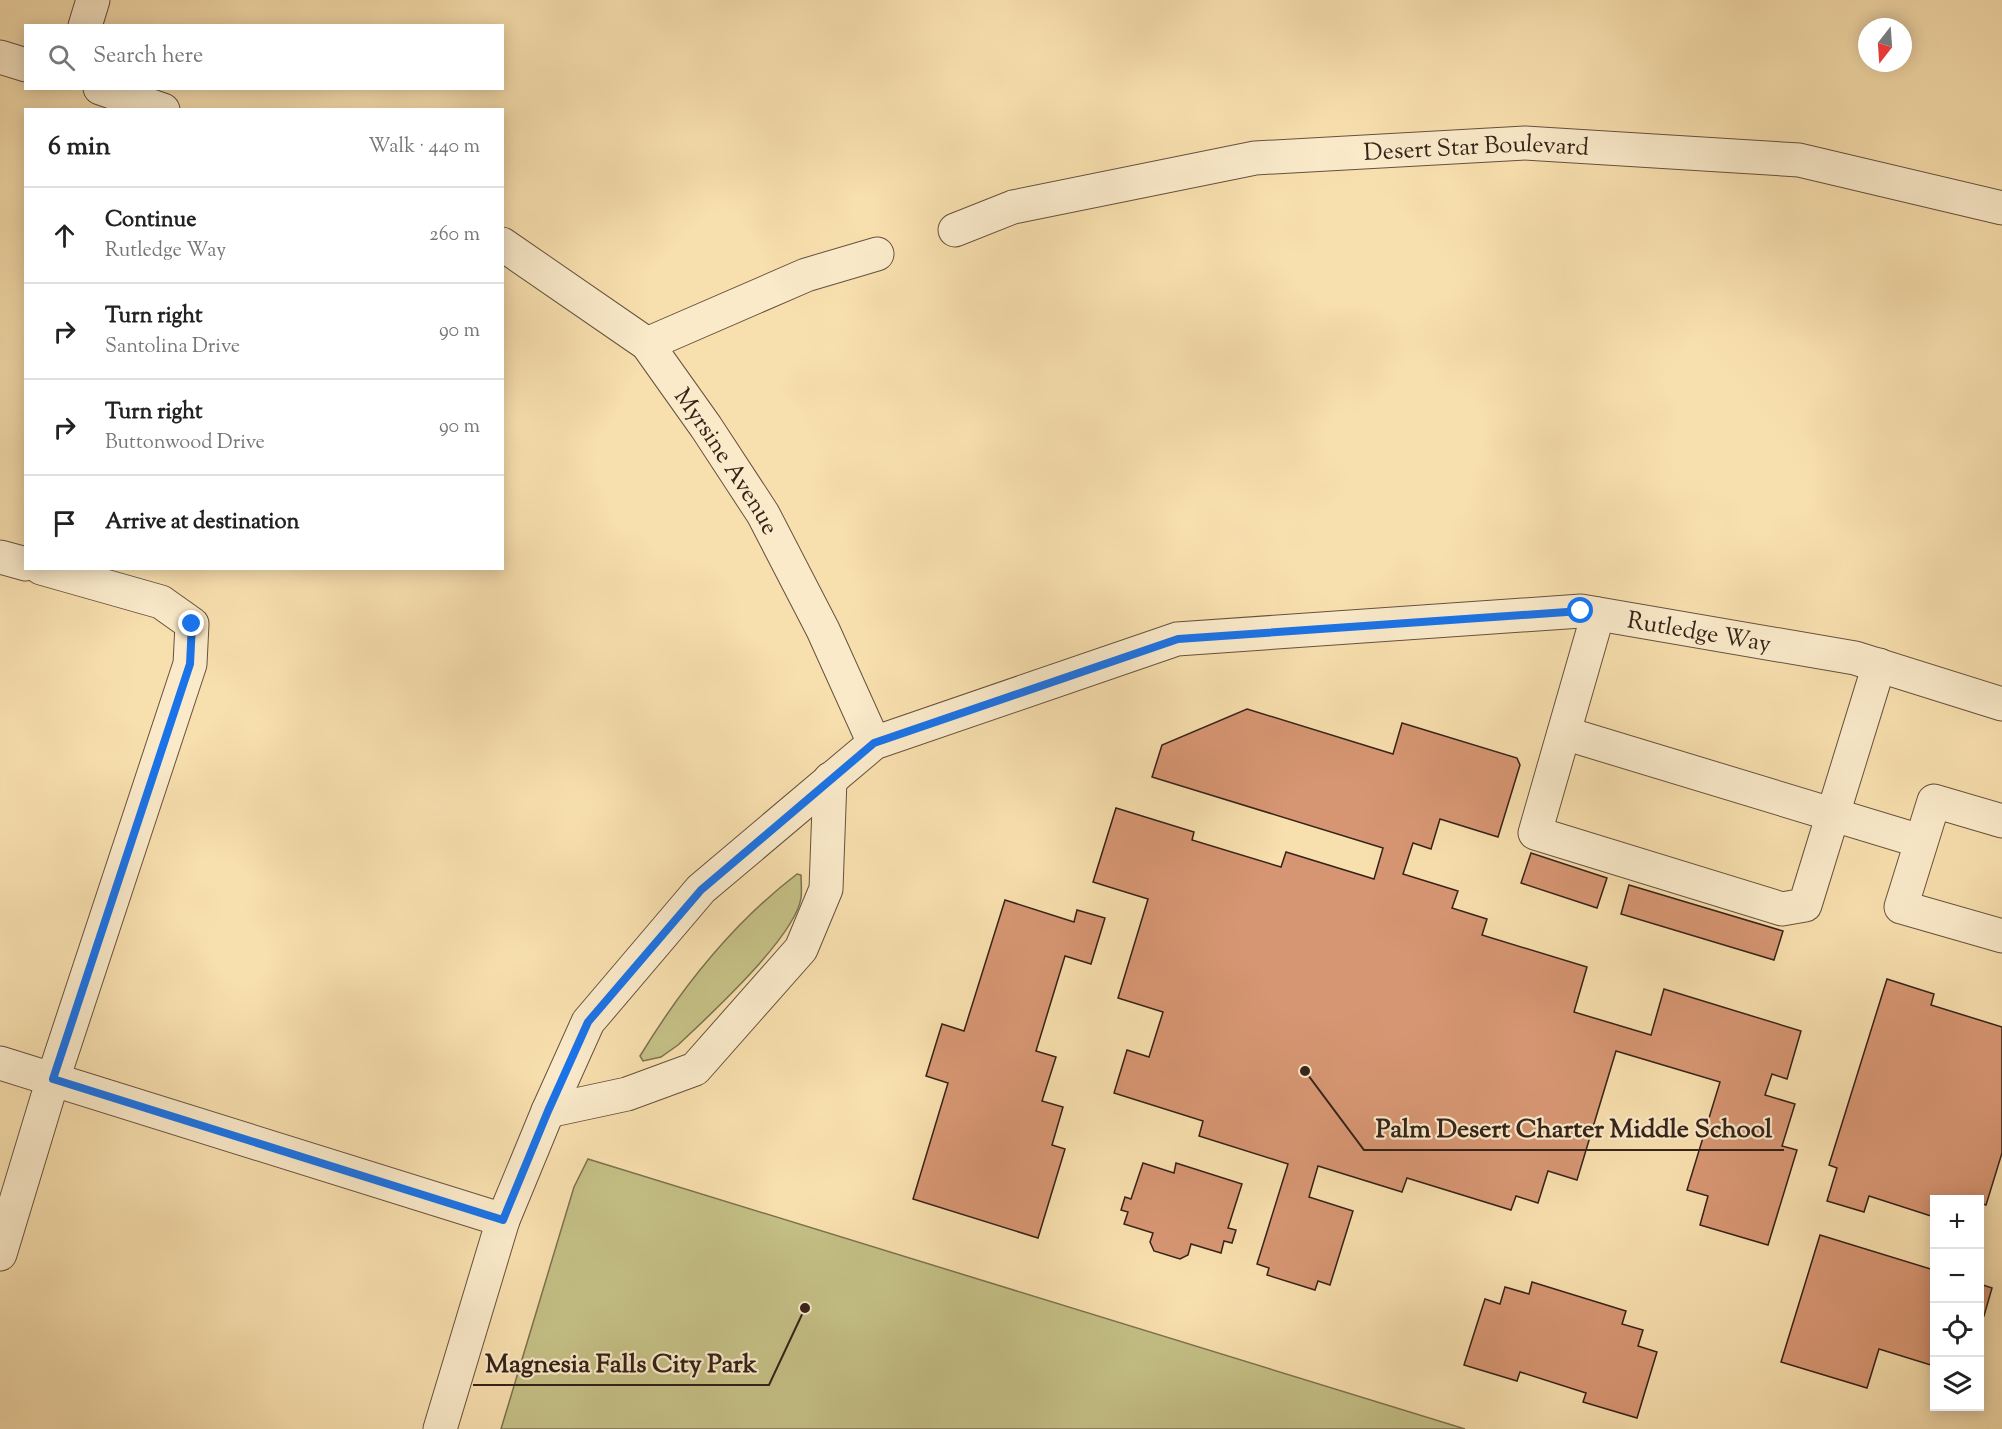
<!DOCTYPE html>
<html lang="en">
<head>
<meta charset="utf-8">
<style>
	:root { --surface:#fff; --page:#f6f6f6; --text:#222; --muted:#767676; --line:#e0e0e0 }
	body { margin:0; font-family:"Sorts Mill Goudy",serif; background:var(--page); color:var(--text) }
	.controls { position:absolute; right:18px; bottom:18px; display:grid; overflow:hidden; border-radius:0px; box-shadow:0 3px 15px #0003 }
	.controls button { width:54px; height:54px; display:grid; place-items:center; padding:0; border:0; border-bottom:2px solid var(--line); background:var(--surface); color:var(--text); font:30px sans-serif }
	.compass { position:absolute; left:1858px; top:18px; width:54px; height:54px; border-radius:50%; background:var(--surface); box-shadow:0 3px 15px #0003; rotate:197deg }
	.stop { position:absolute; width:18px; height:18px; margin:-14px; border:4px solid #1a73e8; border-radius:50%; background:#fff }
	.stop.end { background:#1a73e8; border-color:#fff; box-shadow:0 2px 6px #0008 }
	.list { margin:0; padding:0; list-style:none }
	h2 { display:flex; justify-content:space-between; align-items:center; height:78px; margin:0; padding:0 24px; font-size:26px }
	h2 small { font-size:20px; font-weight:400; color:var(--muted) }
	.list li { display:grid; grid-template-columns:39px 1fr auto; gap:18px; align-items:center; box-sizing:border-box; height:96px; padding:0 24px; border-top:2px solid var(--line) }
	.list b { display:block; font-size:22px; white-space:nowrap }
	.list p { margin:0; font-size:20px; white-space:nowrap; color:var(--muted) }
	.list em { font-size:20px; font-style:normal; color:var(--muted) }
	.icon { flex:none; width:33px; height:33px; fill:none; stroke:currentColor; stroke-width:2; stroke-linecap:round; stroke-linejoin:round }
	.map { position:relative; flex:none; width:2002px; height:1429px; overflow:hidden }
	.search { position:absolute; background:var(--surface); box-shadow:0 3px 15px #0003; left:24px; top:24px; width:480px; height:66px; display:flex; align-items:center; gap:15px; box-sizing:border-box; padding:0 21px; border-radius:0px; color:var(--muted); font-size:22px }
	.panel { position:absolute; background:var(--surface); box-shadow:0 3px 15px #0003; left:24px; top:108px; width:480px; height:462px; border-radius:0px }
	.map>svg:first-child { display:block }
	.green { fill:#c4c086; stroke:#7c7150; stroke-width:1.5 }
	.building { fill:#d79673; stroke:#352219; stroke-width:1.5 }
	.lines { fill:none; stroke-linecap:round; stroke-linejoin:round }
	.minor-casing { stroke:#66513e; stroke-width:35 }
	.minor { stroke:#faeaca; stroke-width:33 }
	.route { stroke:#1a73e8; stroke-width:8 }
	.labels { text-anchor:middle; stroke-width:4.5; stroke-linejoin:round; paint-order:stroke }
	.street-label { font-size:24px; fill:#352219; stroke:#faeaca }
	.leader { fill:none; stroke:#352219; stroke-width:2 }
	.callout-dot { fill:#352219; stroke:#faeaca; stroke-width:2 }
	.callout-label { font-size:26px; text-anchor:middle; font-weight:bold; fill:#352219; stroke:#faeaca; stroke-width:4.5; stroke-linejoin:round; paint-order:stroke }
</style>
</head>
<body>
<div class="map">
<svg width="2002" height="1429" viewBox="0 0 2002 1429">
	<rect width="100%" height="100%" fill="#f8dfae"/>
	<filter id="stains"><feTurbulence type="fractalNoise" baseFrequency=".00333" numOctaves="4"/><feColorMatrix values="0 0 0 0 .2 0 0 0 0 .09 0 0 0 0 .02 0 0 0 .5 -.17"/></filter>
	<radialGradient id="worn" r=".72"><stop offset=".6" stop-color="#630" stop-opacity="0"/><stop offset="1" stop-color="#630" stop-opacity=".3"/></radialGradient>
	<!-- green -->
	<path class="green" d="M797,874L801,875C801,882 802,891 801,898C795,937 709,1016 678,1045L661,1057L643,1061L640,1056C682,987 733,923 797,874Z
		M588,1159L1465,1429H501L574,1187Z"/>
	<!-- building -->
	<path class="building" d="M1247,709L1393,754L1402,723L1517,758L1520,765L1498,837L1440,819L1431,849L1413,843L1403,874L1458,891L1452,908L1487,919L1482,935L1587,967L1574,1012L1651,1035L1664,989L1801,1031L1787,1079L1772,1074L1765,1095L1795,1104L1782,1146L1797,1150L1768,1245L1700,1225L1708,1196L1687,1190L1720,1082L1616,1051L1577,1180L1548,1171L1538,1203L1516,1196L1511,1210L1407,1178L1402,1192L1318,1166L1309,1197L1353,1211L1330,1285L1318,1281L1315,1290L1267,1275L1269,1268L1257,1264L1288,1164L1199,1136L1203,1121L1114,1093L1127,1050L1149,1057L1163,1012L1118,998L1148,899L1093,882L1116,808L1194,832L1192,840L1281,867L1286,852L1374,879L1383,848L1152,777L1162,745Z
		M1531,853L1607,878L1597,908L1521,883Z
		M1629,885L1783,931L1774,960L1621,914Z
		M1005,900L1074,922L1077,910L1105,918L1091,964L1065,956L1036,1051L1056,1057L1042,1101L1063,1107L1052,1145L1065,1149L1038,1238L913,1199L948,1083L926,1076L942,1024L964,1031Z
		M1887,979L1934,994L1931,1005L2002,1027V1153L1986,1205L1980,1203V1200H1934V1217L1869,1196L1864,1212L1827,1201L1837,1168L1829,1165Z
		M1143,1163L1174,1173L1176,1163L1242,1184L1228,1228L1236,1230L1232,1243L1224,1241L1221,1253L1191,1244L1188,1255L1180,1259L1154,1251L1150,1242L1153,1233L1124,1224L1128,1212L1121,1210L1125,1197L1131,1199Z
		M1820,1235L1934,1270V1366L1879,1349L1867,1388L1781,1362Z
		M1532,1282L1626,1311L1622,1324L1643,1330L1638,1346L1657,1352L1637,1418L1583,1402L1586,1393L1520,1372L1517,1381L1464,1365L1485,1299L1500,1304L1505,1287L1529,1294Z
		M1980,1284L1992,1288L1984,1316L1980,1314Z"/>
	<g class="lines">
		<!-- minor casing -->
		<g class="minor-casing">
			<g id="minor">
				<path d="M85,26L93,0"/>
				<path d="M0,57L26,65"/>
				<path d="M100,88L163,110"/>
				<path id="s1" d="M955,230L1013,207L1255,158L1525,143L1799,160L2002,208"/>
				<path id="s2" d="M502,244L647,344L706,427L763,514L823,630L874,743"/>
				<path d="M647,344L806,275L877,254"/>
				<path d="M0,557L26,564"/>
				<path d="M1598,614L1535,833L1782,909L1805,905L1879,665"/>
				<path d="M1564,733L1920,841"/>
				<path d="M2002,821L1934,801L1901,907L2002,936"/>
				<path d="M0,1063L503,1220"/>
				<path d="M548,1111L627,1094L695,1069L801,949L826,889L830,779"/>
				<path d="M0,1254L53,1079L190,664L192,624L161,602L41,568"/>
				<path id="s3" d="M440,1429L503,1220L548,1111L588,1022L701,889L874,743L1177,639L1581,611L1855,658L2002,704"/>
			</g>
		</g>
		<!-- minor -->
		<use href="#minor" class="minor"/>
	</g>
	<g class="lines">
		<!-- route -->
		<path class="route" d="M192,624L190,664L53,1079L503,1220L548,1111L588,1022L701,890L874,743L1178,639L1581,611"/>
	</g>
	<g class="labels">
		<!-- street labels -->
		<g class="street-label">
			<text dy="8" stroke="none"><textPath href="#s1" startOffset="531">Desert Star Boulevard</textPath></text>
			<text dy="8" stroke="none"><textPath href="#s2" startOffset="318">Myrsine Avenue</textPath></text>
			<text dy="8" stroke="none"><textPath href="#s3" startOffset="1680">Rutledge Way</textPath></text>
		</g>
	</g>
	<!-- callouts -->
	<path class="leader" d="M1305 1071L1364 1150H1784M805 1308L769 1385H473"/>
	<g class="callout-dot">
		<circle cx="1305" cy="1071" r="6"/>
		<circle cx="805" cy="1308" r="6"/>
	</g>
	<g class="callout-label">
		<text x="1574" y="1137">Palm Desert Charter Middle School</text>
		<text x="621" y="1372">Magnesia Falls City Park</text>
	</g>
	<rect width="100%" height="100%" filter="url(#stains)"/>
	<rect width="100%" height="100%" fill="url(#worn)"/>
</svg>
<div class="controls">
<button>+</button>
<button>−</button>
<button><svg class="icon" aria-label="locate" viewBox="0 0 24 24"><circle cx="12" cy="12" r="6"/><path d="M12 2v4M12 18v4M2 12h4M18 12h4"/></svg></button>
<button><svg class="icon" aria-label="layers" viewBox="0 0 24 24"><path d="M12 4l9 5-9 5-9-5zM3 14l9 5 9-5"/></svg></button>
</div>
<svg class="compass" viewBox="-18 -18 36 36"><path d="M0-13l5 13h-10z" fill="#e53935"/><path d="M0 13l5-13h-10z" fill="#767676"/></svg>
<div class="stop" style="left:1581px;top:611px"></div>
<div class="stop end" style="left:192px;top:624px"></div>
<div class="search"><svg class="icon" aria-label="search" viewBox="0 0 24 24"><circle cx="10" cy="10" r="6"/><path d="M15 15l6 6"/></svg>Search here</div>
<section class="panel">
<h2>6 min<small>Walk · 440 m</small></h2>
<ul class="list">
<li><svg class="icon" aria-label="ahead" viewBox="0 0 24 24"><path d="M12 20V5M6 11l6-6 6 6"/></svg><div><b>Continue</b><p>Rutledge Way</p></div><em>260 m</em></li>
<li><svg class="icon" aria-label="right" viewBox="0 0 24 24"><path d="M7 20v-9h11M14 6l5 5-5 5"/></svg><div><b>Turn right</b><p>Santolina Drive</p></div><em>90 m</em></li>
<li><svg class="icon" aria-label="right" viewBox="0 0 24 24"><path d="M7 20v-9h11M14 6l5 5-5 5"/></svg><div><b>Turn right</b><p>Buttonwood Drive</p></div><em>90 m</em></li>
<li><svg class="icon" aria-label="arrive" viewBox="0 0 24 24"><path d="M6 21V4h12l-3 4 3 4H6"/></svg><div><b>Arrive at destination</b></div></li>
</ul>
</section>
</div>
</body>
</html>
